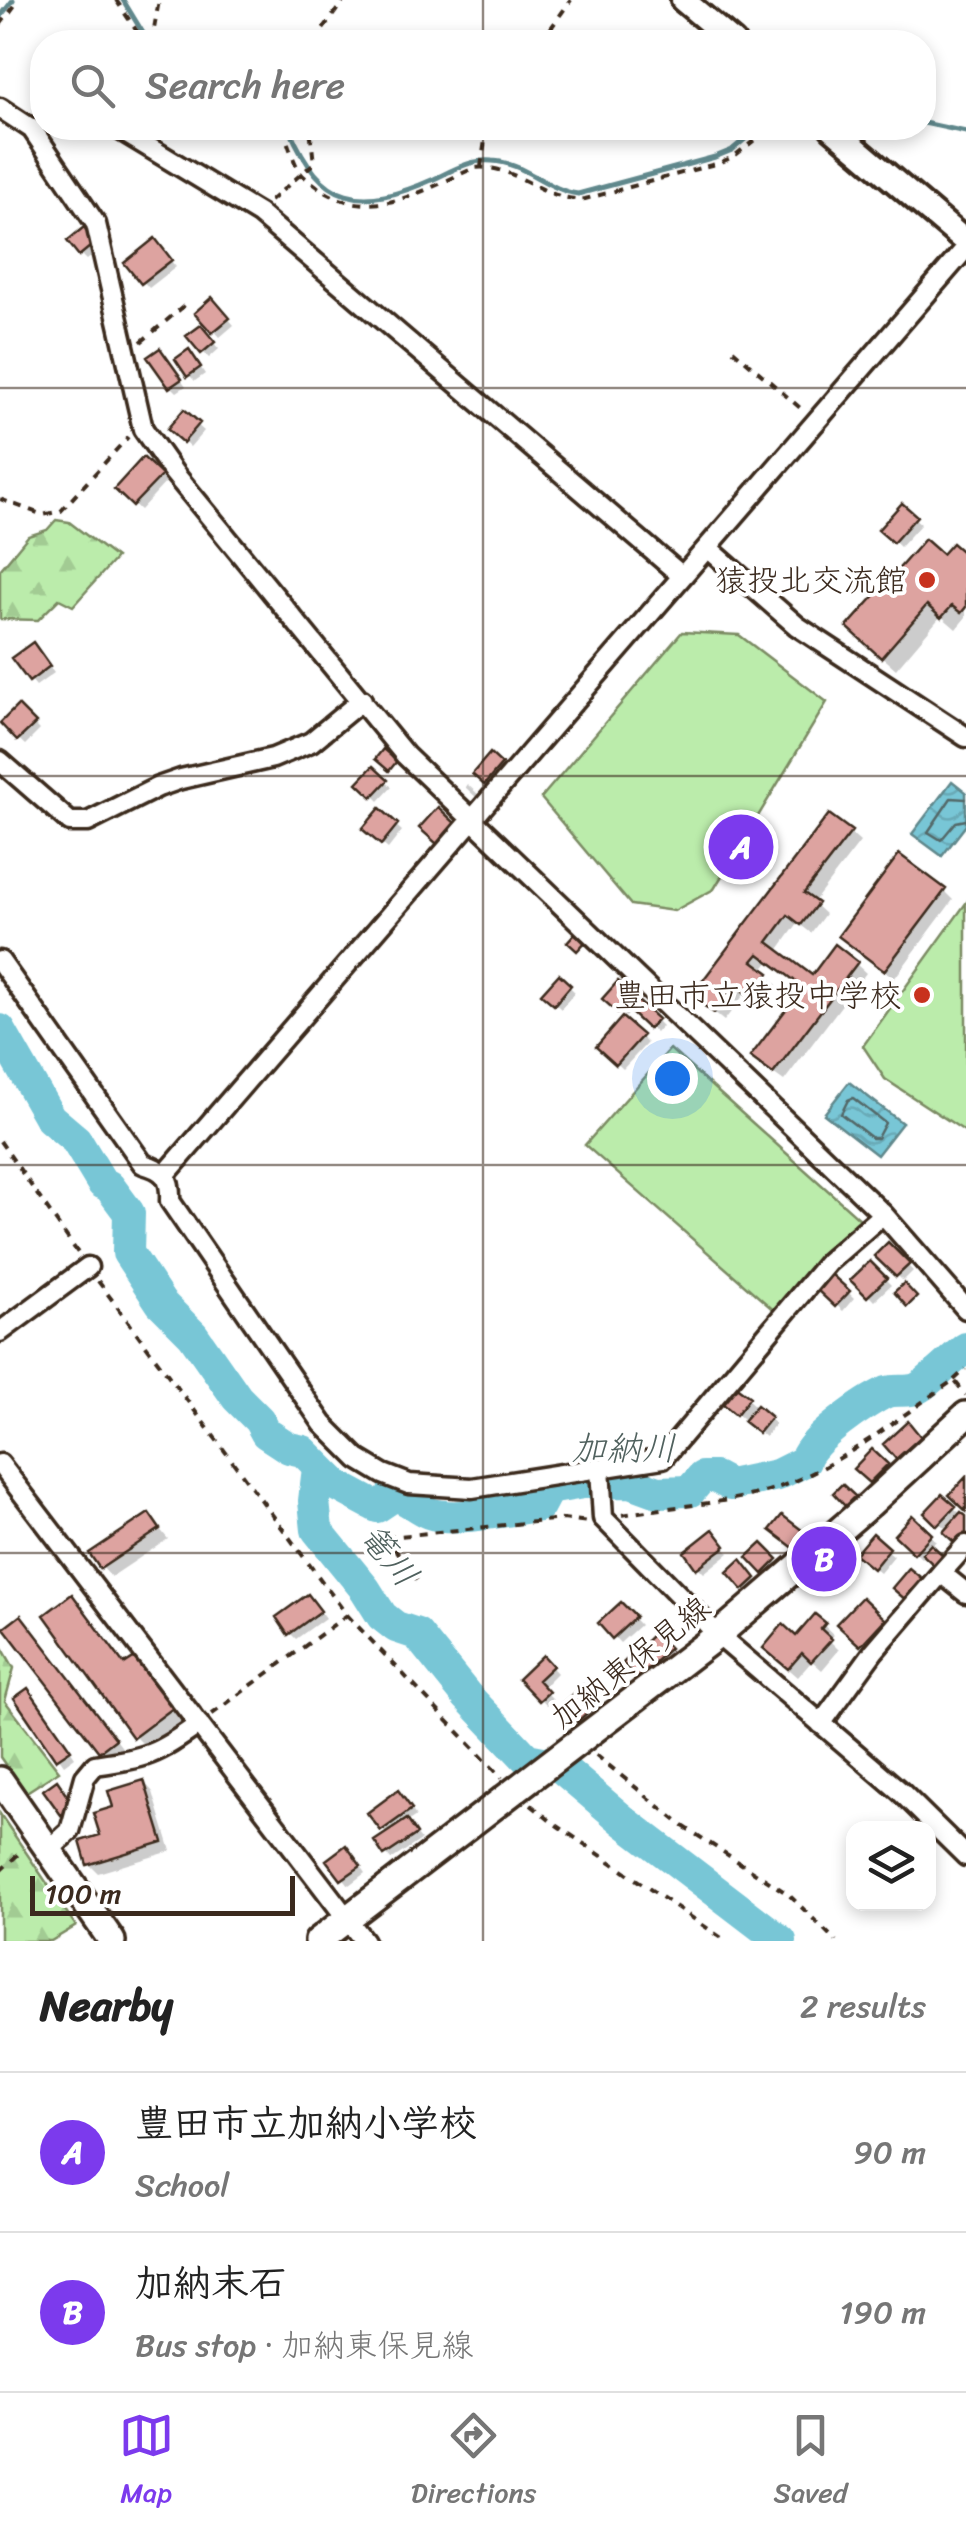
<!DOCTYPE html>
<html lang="en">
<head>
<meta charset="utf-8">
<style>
	:root { --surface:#fff; --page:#f2f2f2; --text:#222; --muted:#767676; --line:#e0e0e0; --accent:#7c3aed }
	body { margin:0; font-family:Sriracha,"Klee One",sans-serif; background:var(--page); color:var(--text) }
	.controls { position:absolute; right:30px; bottom:30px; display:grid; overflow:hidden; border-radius:20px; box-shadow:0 5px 15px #0003 }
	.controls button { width:90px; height:90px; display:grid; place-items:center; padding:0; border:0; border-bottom:2px solid var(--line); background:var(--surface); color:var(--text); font:50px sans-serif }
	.scale { position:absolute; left:30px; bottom:25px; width:265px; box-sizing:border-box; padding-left:10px; border:5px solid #3b2a1e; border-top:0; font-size:28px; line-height:35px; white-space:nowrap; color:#3b2a1e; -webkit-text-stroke:8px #fff; paint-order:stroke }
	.you { position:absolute; left:672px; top:1078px; width:35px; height:35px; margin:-25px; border:8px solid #fff; border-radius:50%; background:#1a73e8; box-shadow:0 0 0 15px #1a73e833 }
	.badge { display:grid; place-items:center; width:65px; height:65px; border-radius:50%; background:var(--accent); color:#fff; font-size:32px; font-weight:700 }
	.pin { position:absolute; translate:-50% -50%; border:5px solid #fff; box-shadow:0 2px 10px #0006 }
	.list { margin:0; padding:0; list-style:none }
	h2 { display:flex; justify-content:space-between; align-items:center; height:130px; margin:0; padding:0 40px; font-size:42px }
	h2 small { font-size:32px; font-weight:400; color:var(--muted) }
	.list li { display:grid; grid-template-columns:65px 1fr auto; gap:30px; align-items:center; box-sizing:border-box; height:160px; padding:0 40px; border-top:2px solid var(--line) }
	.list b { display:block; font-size:38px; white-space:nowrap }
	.list p { margin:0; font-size:32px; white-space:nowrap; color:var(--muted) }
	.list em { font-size:32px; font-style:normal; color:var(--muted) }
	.icon { flex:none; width:55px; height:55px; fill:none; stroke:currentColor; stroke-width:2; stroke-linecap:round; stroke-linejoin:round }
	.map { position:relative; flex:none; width:966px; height:1941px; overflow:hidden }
	.search { position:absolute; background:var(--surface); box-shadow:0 5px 15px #0003; left:30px; right:30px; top:30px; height:110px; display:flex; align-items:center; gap:25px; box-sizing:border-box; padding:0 35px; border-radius:40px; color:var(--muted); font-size:38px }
	.sheet { height:450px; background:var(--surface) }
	nav { display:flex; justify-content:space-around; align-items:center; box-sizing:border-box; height:140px; border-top:2px solid var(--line); background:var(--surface); font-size:28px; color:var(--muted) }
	nav a { display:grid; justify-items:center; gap:5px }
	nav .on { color:var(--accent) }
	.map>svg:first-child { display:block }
	.forest { fill:url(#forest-firs); stroke:#7b8b64; stroke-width:2.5 }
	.garden { fill:#bbecab; stroke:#7b8b64; stroke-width:2.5 }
	.water { fill:url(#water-waves); stroke:#60888c; stroke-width:2.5 }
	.shadow { fill:#0003 }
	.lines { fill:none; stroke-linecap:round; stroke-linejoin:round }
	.shore { stroke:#536868; stroke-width:2.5 }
	.stream { stroke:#60888c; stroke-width:5 }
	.river { stroke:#78c6d6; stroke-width:32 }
	.building { fill:#dda3a0; stroke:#3b2a1e; stroke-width:2.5 }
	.minor-casing { stroke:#3b2a1e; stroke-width:25 }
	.tertiary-casing { stroke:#3b2a1e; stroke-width:30 }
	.secondary-casing { stroke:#3b2a1e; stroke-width:32 }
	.path { stroke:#3b2a1e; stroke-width:4; stroke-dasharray:8 8; stroke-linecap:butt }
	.minor { stroke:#fff; stroke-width:18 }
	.tertiary { stroke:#fff; stroke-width:22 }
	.secondary { stroke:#fff; stroke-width:25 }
	.grid { fill:none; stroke:#3b2a1e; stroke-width:2.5; stroke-opacity:0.55 }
	.poi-dot { fill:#c8321e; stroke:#fff; stroke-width:4 }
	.labels { text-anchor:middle; stroke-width:8; stroke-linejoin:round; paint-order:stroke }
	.poi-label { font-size:32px; fill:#3b2a1e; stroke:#fff; text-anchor:end }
	.street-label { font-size:32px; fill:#3b2a1e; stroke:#fff }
	.water-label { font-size:35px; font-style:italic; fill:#50615e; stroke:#fff }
</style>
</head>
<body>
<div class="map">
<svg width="966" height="1941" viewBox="0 0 966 1941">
	<defs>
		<pattern id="forest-firs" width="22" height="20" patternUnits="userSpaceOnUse" patternTransform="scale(2.5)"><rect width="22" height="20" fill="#bbecab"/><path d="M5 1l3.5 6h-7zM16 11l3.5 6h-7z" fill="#a2cb93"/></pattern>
		<pattern id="water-waves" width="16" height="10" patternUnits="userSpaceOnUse" patternTransform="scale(2.5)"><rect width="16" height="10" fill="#78c6d6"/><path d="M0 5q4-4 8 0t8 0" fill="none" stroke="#69aab7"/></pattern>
	</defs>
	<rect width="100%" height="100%" fill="#fff"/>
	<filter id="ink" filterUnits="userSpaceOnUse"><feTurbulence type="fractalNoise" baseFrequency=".01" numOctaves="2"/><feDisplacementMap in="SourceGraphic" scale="20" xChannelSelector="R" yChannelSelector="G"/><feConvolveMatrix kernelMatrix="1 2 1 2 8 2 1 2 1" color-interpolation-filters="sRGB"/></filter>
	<g filter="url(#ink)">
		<!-- forest -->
		<path class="forest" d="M56,520L69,522L116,558L73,606L59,599L38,620L0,619V570L28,536L47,530Z
			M0,1644L14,1668L5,1701L59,1771L25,1793L0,1757Z
			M0,1814L76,1926L51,1941H0Z"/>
		<!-- garden -->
		<path class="garden" d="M682,632L739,635L827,702L714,889L674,911L631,905L541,798Z
			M966,903V1132L885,1079L863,1046Z
			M670,1049L861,1220L819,1260L777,1313L585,1145Z"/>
		<!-- water -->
		<path class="water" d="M952,781L966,792V825L942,856L912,834Z
			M849,1082L902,1123L877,1155L824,1114Z"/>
		<!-- shadow -->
		<path class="shadow" d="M84,230L100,249L87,260L81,254Z
			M160,248L176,267L149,288L127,263Z
			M212,300L234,325L220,337L198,313Z
			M206,334L219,349L209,358L203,352Z
			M165,357L186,386L177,392L171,386Z
			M194,358L205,374L195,381L189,375Z
			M184,413L204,431L190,447L171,429Z
			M144,461L166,482L140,510L117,489Z
			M902,507L921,524L900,547L882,530Z
			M943,558L966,559V617L956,629L941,616L896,669L863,640Z
			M38,651L54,673L36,686L31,680Z
			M18,708L40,730L25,745L3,724Z
			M490,757L506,772L492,789L475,774Z
			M373,770L392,787L379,801L361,783Z
			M467,784L480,796L478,799L465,787Z
			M380,812L402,831L388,849L365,829Z
			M850,833L860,842L813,903L825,914L811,933L798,923L777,952L813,979L856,964L866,973L784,1081L763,1066L805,988L770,961L762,971L777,985L762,1004L746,992L724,1021L704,1005Z
			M944,891L953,900L894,979L841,936Z
			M559,977L575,992L561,1009L545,994Z
			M632,996L662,1026L656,1033L631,1010L626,1017L611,1005Z
			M623,1020L647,1043L623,1069L599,1047Z
			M888,1246L913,1271L903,1281L878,1256Z
			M870,1264L891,1285L874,1301L854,1280Z
			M832,1277L854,1298L843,1311L820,1290Z
			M736,1389L775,1424L765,1437L731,1409Z
			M908,1425L925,1444L904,1463L886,1444Z
			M872,1453L892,1472L876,1487L857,1469Z
			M942,1497L966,1519V1545L927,1513Z
			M149,1516L168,1539L111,1577L102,1567Z
			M912,1519L936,1541L921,1558L897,1535Z
			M779,1536H805L811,1542L802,1553Z
			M873,1537L894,1556L880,1573L864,1560Z
			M718,1539L729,1553L704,1573L698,1567Z
			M762,1547L782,1567L771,1578L751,1557Z
			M741,1563L760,1585L750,1594L730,1572Z
			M72,1597L126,1666L135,1660L147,1673L184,1722L148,1749L135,1736Z
			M862,1600L889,1626L868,1650L840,1624Z
			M314,1603L325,1618L296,1639L290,1633Z
			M621,1605L640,1625L620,1643L601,1623Z
			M815,1617L834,1635L829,1640L839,1650L822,1670L812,1661L798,1677L775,1657Z
			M30,1628L124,1750L110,1760L8,1629Z
			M655,1636L674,1655L645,1682L627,1663Z
			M543,1658L557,1673L542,1688L553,1699L547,1705L522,1679Z
			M583,1688L603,1709L585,1726L565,1704Z
			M34,1697L75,1757L64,1765L17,1699Z
			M144,1782L153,1792L171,1851L98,1873L89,1864L116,1808Z
			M404,1799L416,1816L407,1822L421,1840L391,1860L386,1854L388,1835L383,1830Z
			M352,1854L365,1873L349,1885L330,1860Z"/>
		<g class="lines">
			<!-- shore -->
			<path class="shore" d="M966,799L951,798L928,832L941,840L956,822L966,820
				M853,1098L885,1123L877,1138H872L841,1114L848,1100Z"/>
			<!-- stream -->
			<path class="stream" d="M123,0L143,33L155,42
				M0,17L13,0
				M924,123L966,132
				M289,128C322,206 360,212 434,179C453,170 471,159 492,161C523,162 547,190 578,194L715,157L732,150L758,128"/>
			<!-- river -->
			<path class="river" d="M0,1030L50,1118L76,1140L102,1183L109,1186L129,1213L128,1253L161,1303L193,1335L237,1398L259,1420L266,1433L289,1448L303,1451L338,1486L377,1507L395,1495C409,1499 416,1508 429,1513C456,1523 509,1509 539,1506L548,1489L583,1483L631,1482L658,1492L690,1491L702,1477H715L730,1485L777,1475L805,1461C807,1442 868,1400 887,1392C896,1389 909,1393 918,1388C928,1383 954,1357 966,1348
				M318,1468L314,1501L317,1530L365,1589L382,1616L396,1627L417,1634L467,1696L527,1759L558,1765L625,1822L781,1941"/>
		</g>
		<!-- building -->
		<path class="building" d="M84,227L96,242L79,256L67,241Z
			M155,238L172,260L141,284L124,263Z
			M212,297L230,318L212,333L194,313Z
			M201,325L215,342L201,354L186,336Z
			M160,348L182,379L169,388L147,357Z
			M189,349L201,367L187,377L175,359Z
			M184,409L200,423L183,443L167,429Z
			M143,457L162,475L132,506L114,489Z
			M902,503L917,516L893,543L878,530Z
			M925,539L942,554L952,543L966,555V607L961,613L952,606L941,618L927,605L881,658L847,627Z
			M33,642L50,666L29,682L11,658Z
			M18,705L36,723L17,741L0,723Z
			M383,749L397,761L389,771L375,759Z
			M490,753L502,764L484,785L472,774Z
			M373,766L388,780L372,797L357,783Z
			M438,807L455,823L437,844L419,828Z
			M380,808L398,824L381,845L362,829Z
			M829,814L852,831L804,893L818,903L801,925L788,915L768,942L812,975L835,944L858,962L773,1074L750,1057L803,987L759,954L753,961L769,973L751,997L735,985L714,1013L691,996Z
			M899,854L946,889L884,971L838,936Z
			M576,932L586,941L577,951L567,942Z
			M559,974L571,985L554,1005L541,994Z
			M618,981L634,994L618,1013L602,999Z
			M638,1001L658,1019L648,1029L629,1011Z
			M622,1017L643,1035L616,1065L596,1047Z
			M888,1242L910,1264L896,1277L874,1256Z
			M870,1261L887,1278L867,1297L850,1280Z
			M831,1274L850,1291L835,1307L817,1290Z
			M904,1283L917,1297L907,1307L894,1292Z
			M735,1386L750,1397L736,1415L722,1403Z
			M757,1405L771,1417L758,1433L743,1421Z
			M908,1421L921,1437L896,1459L883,1444Z
			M872,1449L888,1464L869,1483L853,1469Z
			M966,1477V1511L949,1495Z
			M842,1484L855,1496L845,1506L833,1493Z
			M942,1494L956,1506L937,1526L924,1513Z
			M961,1512L966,1516V1533L956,1544L943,1532Z
			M149,1513L160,1529L100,1569L89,1553Z
			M782,1515L807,1534L795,1549L770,1530Z
			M912,1515L932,1534L914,1554L894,1535Z
			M713,1529L726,1546L696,1569L684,1552Z
			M873,1533L890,1548L873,1569L855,1554Z
			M762,1543L778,1559L763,1574L747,1557Z
			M931,1544L945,1557L936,1567L922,1554Z
			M741,1559L756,1578L743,1590L727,1572Z
			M909,1568L925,1581L908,1602L892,1588Z
			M72,1594L124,1664L135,1657L173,1708L133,1738L44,1615Z
			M308,1594L321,1611L288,1635L276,1617Z
			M862,1597L885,1619L860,1646L836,1624Z
			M621,1602L636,1617L612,1639L598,1623Z
			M815,1614L826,1623L821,1629L832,1639L811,1662L802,1653L788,1669L763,1648L783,1624L796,1636Z
			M21,1615L116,1739L99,1752L4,1628Z
			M655,1632L670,1648L638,1678L623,1663Z
			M543,1655L553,1666L538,1680L549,1692L539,1701L518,1679Z
			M583,1685L599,1702L577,1722L561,1704Z
			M28,1688L71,1750L56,1760L14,1698Z
			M57,1780L75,1806L61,1815L43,1790Z
			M144,1780L163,1842L87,1865L80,1841L100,1835L93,1813L113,1807L108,1791Z
			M398,1790L412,1809L381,1831L367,1813Z
			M407,1819L417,1834L384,1856L374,1841Z
			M346,1845L361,1866L341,1880L326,1860Z"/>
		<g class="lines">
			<!-- minor casing -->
			<g class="minor-casing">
				<path id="minor" d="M0,108L32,129L96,224L143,429L174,473L405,755L883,1214L966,1309
					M117,128L259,214L682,576
					M708,548L797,626L966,737
					M0,761L70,822H88L158,787L181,779L273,758L311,742L362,700
					M0,961L143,1164C165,1170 171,1178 170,1201L323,1424L358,1459L383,1474L409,1484L472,1488L663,1458L828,1262L883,1214
					M165,1175L966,248
					M0,1332L88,1267
					M0,1464L364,1941
					M600,1468L603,1518L606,1521L718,1635L901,1792L966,1856
					M941,1573L966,1545
					M821,1724L874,1651L941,1573L966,1593
					M49,1850L70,1831L85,1777L95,1765C148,1757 155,1756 199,1724"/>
			</g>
			<!-- tertiary casing -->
			<g class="tertiary-casing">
				<path id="tertiary" d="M683,0L733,42
					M832,128L966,242"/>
			</g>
			<!-- secondary casing -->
			<g class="secondary-casing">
				<path id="secondary" d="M0,1780L112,1941
					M318,1941L718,1635L870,1504L966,1415"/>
			</g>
			<!-- path -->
			<path class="path" d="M116,0L144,42
				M0,25L19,0
				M148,42L153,35L159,0
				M314,42L344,0
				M541,42L571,0
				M282,128C288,141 292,159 300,172C304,178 312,182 318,187C370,225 424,190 474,168C516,163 543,202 585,199L719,163L733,157L770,128
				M481,167L485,140L491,128
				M270,201L314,163L310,128
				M141,342L184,306
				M733,350L805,412
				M0,499L43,515L61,511L128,437
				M0,1141L78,1253
				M98,1281L347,1615L211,1715
				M954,1380L966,1369
				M622,1515C665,1507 710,1505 753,1495C830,1476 890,1423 954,1380L966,1395
				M417,1580L389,1541L390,1537L563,1519L589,1522
				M347,1615L502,1778
				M596,1755L683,1826L788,1894L836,1941
				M531,1805L552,1822L726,1941
				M0,1871L22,1851"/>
			<!-- minor -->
			<use href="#minor" class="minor"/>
			<!-- tertiary -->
			<use href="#tertiary" class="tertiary"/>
			<!-- secondary -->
			<use href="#secondary" class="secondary"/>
		</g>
	</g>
	<!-- grid -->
	<path class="grid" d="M483,0V42M483,128V1941M0,388H966M0,776H966M0,1165H966M0,1553H966"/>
	<!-- markers -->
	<g class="poi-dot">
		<circle cx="927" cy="580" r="10"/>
		<circle cx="922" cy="995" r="10"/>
	</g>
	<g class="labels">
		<!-- poi labels -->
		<g class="poi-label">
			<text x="907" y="591">猿投北交流館</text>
			<text x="902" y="1006">豊田市立猿投中学校</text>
		</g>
		<!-- street labels -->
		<g class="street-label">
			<text transform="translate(630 1662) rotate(-38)" y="11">加納東保見線</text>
		</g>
		<!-- water labels -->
		<g class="water-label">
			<text x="624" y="1460">加納川</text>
			<text transform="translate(389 1555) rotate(50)" y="12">篭川</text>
		</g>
	</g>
</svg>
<div class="controls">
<button><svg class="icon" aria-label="layers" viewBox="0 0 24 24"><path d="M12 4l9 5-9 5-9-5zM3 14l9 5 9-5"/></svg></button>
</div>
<div class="scale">100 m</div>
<div class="you"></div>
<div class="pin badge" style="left:741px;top:847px">A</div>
<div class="pin badge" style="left:824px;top:1559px">B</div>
<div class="search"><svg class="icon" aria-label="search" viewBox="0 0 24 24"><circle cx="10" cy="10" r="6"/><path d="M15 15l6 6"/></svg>Search here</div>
</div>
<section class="sheet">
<h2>Nearby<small>2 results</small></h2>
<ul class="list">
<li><span class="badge">A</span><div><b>豊田市立加納小学校</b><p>School</p></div><em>90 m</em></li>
<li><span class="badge">B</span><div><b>加納末石</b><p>Bus stop · 加納東保見線</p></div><em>190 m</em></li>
</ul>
</section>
<nav>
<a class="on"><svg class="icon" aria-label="map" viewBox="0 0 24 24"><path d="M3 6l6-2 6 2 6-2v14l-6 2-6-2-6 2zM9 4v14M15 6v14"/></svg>Map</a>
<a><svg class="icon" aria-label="directions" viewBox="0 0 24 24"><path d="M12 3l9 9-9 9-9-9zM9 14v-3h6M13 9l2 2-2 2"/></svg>Directions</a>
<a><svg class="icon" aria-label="saved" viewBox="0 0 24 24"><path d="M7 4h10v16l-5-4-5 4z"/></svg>Saved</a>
</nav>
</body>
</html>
